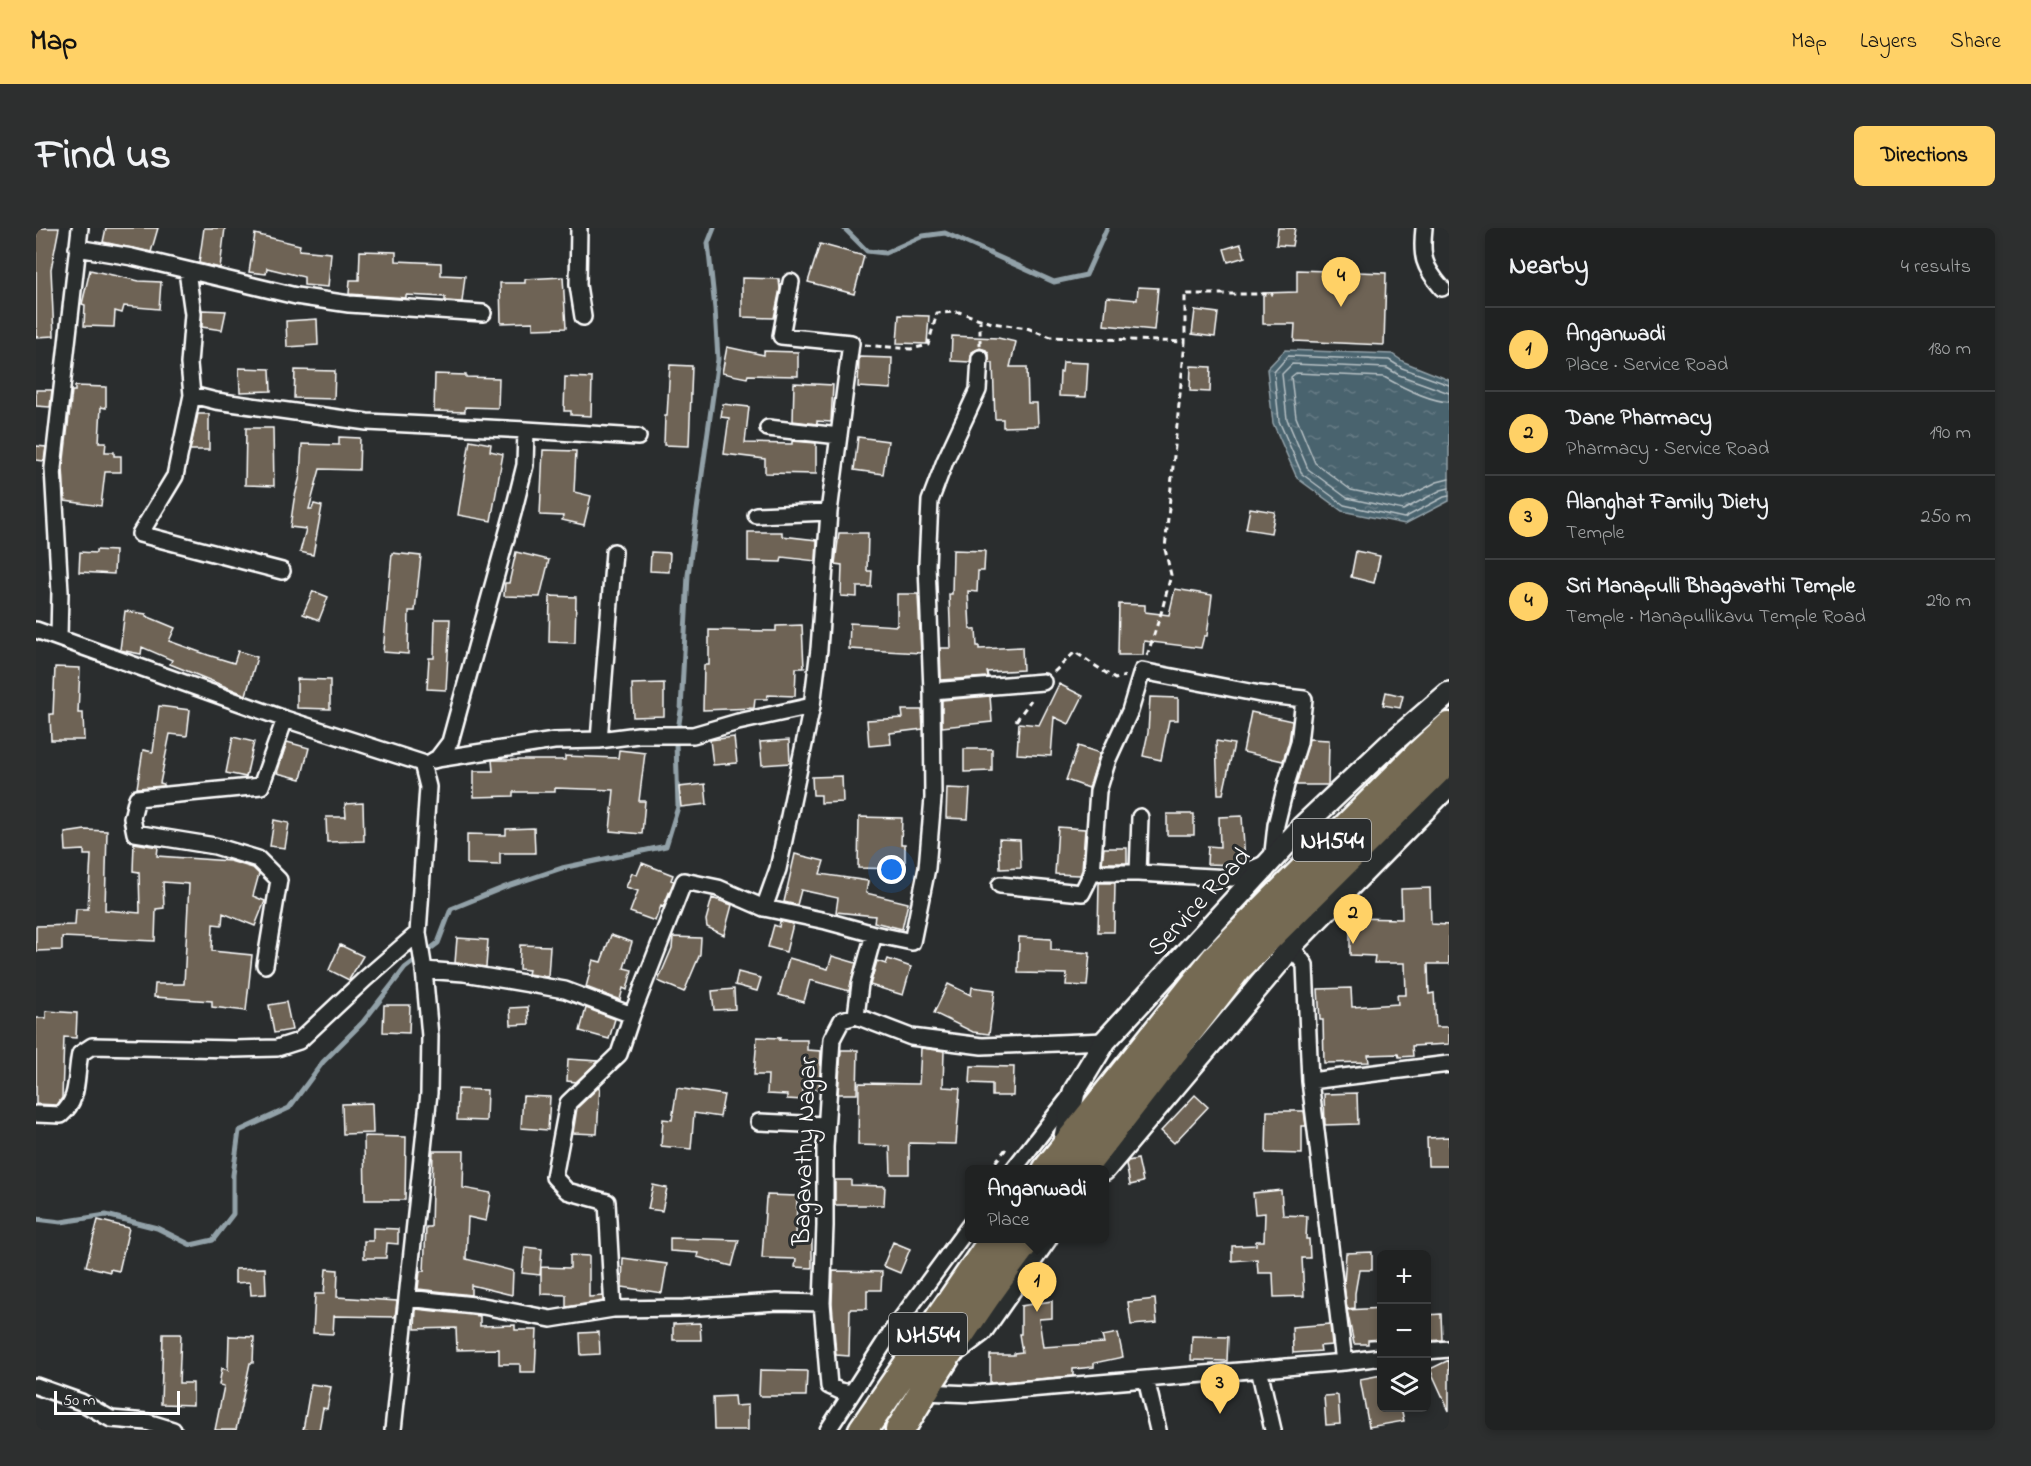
<!DOCTYPE html>
<html lang="en">
<head>
<meta charset="utf-8">
<style>
	:root { --surface:#202222; --page:#2d2f2f; --text:#f1f3f6; --muted:#a2a4a5; --line:#3d3f40; --accent:#ffd166 }
	body { margin:0; font-family:"Indie Flower",sans-serif; background:var(--page); color:var(--text) }
	.controls { position:absolute; right:18px; bottom:18px; display:grid; overflow:hidden; border-radius:9px; box-shadow:0 3px 9px #0003 }
	.controls button { width:54px; height:54px; display:grid; place-items:center; padding:0; border:0; border-bottom:2px solid var(--line); background:var(--surface); color:var(--text); font:30px sans-serif }
	.scale { position:absolute; left:18px; bottom:15px; width:126px; box-sizing:border-box; padding-left:6px; border:3px solid #fff; border-top:0; font-size:16px; line-height:21px; white-space:nowrap; color:#fff; -webkit-text-stroke:4px #2a2d2e; paint-order:stroke }
	.you { position:absolute; left:856px; top:642px; width:21px; height:21px; margin:-15px; border:4px solid #fff; border-radius:50%; background:#1a73e8; box-shadow:0 0 0 9px #1a73e833 }
	.badge { display:grid; place-items:center; width:39px; height:39px; border-radius:50%; background:var(--accent); color:#111; font-size:20px; font-weight:700 }
	.pin { position:absolute; translate:-50% -50px; filter:drop-shadow(0 2px 3px #0008) }
	.pin::after { content:''; position:absolute; top:32px; width:21px; height:18px; background:inherit; clip-path:polygon(0 0,100% 0,50% 100%) }
	.popup { position:absolute; left:929px; top:937px; width:144px; height:78px; box-sizing:border-box; display:grid; place-content:center; border-radius:9px; background:var(--surface); filter:drop-shadow(0 2px 4px #0005); font-size:20px; white-space:nowrap; color:var(--muted) }
	.popup b { font-size:22px; color:var(--text) }
	.popup::after { content:''; position:absolute; left:50%; top:100%; margin-left:-12px; border:12px solid transparent; border-top-color:var(--surface) }
	.list { margin:0; padding:0; list-style:none }
	h2 { display:flex; justify-content:space-between; align-items:center; height:78px; margin:0; padding:0 24px; font-size:26px }
	h2 small { font-size:20px; font-weight:400; color:var(--muted) }
	.list li { display:grid; grid-template-columns:39px 1fr auto; gap:18px; align-items:center; box-sizing:border-box; height:84px; padding:0 24px; border-top:2px solid var(--line) }
	.list b { display:block; font-size:22px; white-space:nowrap }
	.list p { margin:0; font-size:20px; white-space:nowrap; color:var(--muted) }
	.list em { font-size:20px; font-style:normal; color:var(--muted) }
	.icon { flex:none; width:33px; height:33px; fill:none; stroke:currentColor; stroke-width:2; stroke-linecap:round; stroke-linejoin:round }
	.map { position:relative; flex:none; width:1413px; height:1202px; overflow:hidden; border-radius:9px }
	header { display:flex; align-items:center; gap:36px; box-sizing:border-box; height:84px; padding:0 30px; background:var(--accent); color:#111 }
	header strong { font-size:28px }
	nav { display:flex; gap:33px; margin-inline-start:auto; font-size:21px }
	.intro { display:flex; align-items:center; justify-content:space-between; box-sizing:border-box; height:144px; padding:0 36px }
	h1 { margin:0; font-size:42px }
	.button { padding:15px 27px; border-radius:9px; background:var(--accent); color:#111; font-size:21px; font-weight:700 }
	main { display:flex; gap:36px; padding:0 36px }
	aside { flex:1; background:var(--surface); border-radius:9px; box-shadow:0 3px 9px #0003 }
	.map>svg:first-child { display:block }
	.water { fill:url(#water-ripples); stroke:#92a1a8; stroke-width:1.5 }
	.lines { fill:none; stroke-linecap:round; stroke-linejoin:round }
	.shore { stroke:#b7c1c5; stroke-width:1.5 }
	.stream { stroke:#92a1a8; stroke-width:5 }
	.building { fill:#6e6455; stroke:#fff; stroke-width:1.5 }
	.street-casing { stroke:#fff; stroke-width:20 }
	.secondary-casing { stroke:#fff; stroke-width:26 }
	.highway-casing { stroke:#fff; stroke-width:33 }
	.path { stroke:#fff; stroke-width:3; stroke-dasharray:6 4.5; stroke-linecap:butt }
	.street { stroke:#2a2d2e; stroke-width:15 }
	.secondary { stroke:#2a2d2e; stroke-width:21 }
	.highway { stroke:#746b52; stroke-width:28 }
	.labels { text-anchor:middle; stroke-width:6; stroke-linejoin:round; paint-order:stroke }
	.shield { fill:#2a2d2e; stroke:#bfc0c0; stroke-width:1.5 }
	.shield-label { font-size:24px; font-weight:bold; fill:#fff }
	.street-label { font-size:26px; fill:#fff; stroke:#2a2d2e }
</style>
</head>
<body>
<header>
<strong>Map</strong>
<nav><a>Map</a><a>Layers</a><a>Share</a></nav>
</header>
<div class="intro"><h1>Find us</h1><a class="button">Directions</a></div>
<main>
<div class="map">
<svg width="1413" height="1202" viewBox="0 0 1413 1202">
	<defs>
		<pattern id="water-ripples" width="26" height="14" patternUnits="userSpaceOnUse" patternTransform="scale(1.5)"><rect width="26" height="14" fill="#4a636e"/><path d="M2 4q2-2 4 0t4 0M15 11q2-2 4 0t4 0" fill="none" stroke="#657a84"/></pattern>
	</defs>
	<rect width="100%" height="100%" fill="#2a2d2e"/>
	<filter id="ink" filterUnits="userSpaceOnUse"><feTurbulence type="fractalNoise" baseFrequency=".0167" numOctaves="2"/><feDisplacementMap in="SourceGraphic" scale="12" xChannelSelector="R" yChannelSelector="G"/><feConvolveMatrix kernelMatrix="1 2 1 2 8 2 1 2 1" color-interpolation-filters="sRGB"/></filter>
	<g filter="url(#ink)">
		<!-- water -->
		<path class="water" d="M1249,122L1356,126L1368,134L1413,152V273L1369,296L1306,283L1261,250L1237,195L1231,141Z"/>
		<g class="lines">
			<!-- shore -->
			<path class="shore" d="M1413,157L1366,140L1353,132L1252,128L1238,144L1243,193L1266,246L1308,277L1368,290L1408,269L1413,268
				M1413,165L1363,147L1351,140L1256,136L1246,146L1251,191L1272,241L1311,270L1367,282L1405,262L1413,260
				M1413,174C1394,173 1364,158 1348,149L1260,145L1255,149L1260,189L1279,235L1315,262L1365,272L1401,254L1413,251"/>
			<!-- stream -->
			<path class="stream" d="M808,0L831,23L849,25L887,8L909,5L1018,54L1050,47L1071,0
				M0,991L25,994L70,987L121,1000L155,1017L177,1012L197,986V947L203,903L253,880L287,834L327,794L369,740L402,715L415,681L469,659L526,640L630,618L642,579L640,515L645,482L652,347L682,131L679,81L672,15L678,0"/>
		</g>
		<!-- building -->
		<path class="building" d="M0,0H23L15,41L18,108L0,109Z
			M70,0H122L115,24L67,14Z
			M168,0H189L184,40L163,35Z
			M1242,0H1259L1256,18L1240,17Z
			M219,6L264,17L263,22L295,25L292,59L268,57V49L231,40L230,46L213,44Z
			M784,16L828,28L818,66L772,54Z
			M1205,16L1209,29L1192,34L1188,21Z
			M324,23L360,24V33L405,35V47L429,48L426,74L409,73V69L370,67V70L313,66L314,52H323Z
			M54,42L103,53L125,54L123,81L88,78L86,85L79,83L78,99L48,98L49,77L46,76Z
			M1261,42L1350,45L1348,117L1258,113L1259,96H1227V65L1261,64Z
			M527,49L530,100L497,101V94L465,95L464,55H489V51Z
			M706,50L743,51L744,61L738,90L706,89Z
			M1102,59L1122,60L1118,102L1068,97L1071,69L1101,72Z
			M166,82L190,83L186,102L166,99Z
			M1159,82L1182,85L1179,109L1156,106Z
			M863,87L893,88L891,116L861,115Z
			M281,91L282,117L251,119L250,93Z
			M916,108L962,110L980,114L974,139H991L992,175H1001L1002,198L967,199V191H959L957,135H953V126L950,122L944,120L936,124L934,134L915,133Z
			M691,119L728,127V123L762,124V148L712,147L711,150L686,145Z
			M823,129L856,130L855,161L822,159Z
			M1027,134L1052,135L1050,169L1023,168L1024,144H1026Z
			M634,137L656,138L653,218L628,217L629,188H631Z
			M1155,138L1175,139L1174,164L1154,163Z
			M203,140L234,141L235,163L204,164Z
			M259,142L299,143L298,171L258,170Z
			M399,146L430,147V149L463,150L462,180L429,179V184L398,183Z
			M529,149L556,150L555,188L535,187V183H528Z
			M758,155L797,157L795,194L781,193V196L757,193Z
			M39,158L70,159V180L65,179L63,214H70L69,224H78V228H85V244H69L65,278L29,273L27,240L36,163H39Z
			M0,162H16L14,179L0,178Z
			M687,176L713,179L709,215L756,216V213L780,215V246L729,245V231L688,226L693,190L685,189Z
			M162,186H173V222H154Z
			M210,200H237L238,258L209,257Z
			M303,209L324,210L323,242L284,241L273,281H276L278,276L286,278L277,327L264,324L270,301L254,299L258,272L264,248L266,216L303,217Z
			M822,209L852,213L847,246L818,242Z
			M434,212L455,216L454,223L467,226L455,293L422,287Z
			M0,218L10,219L8,233L0,232Z
			M507,222L540,223L538,264L555,268L548,297L526,292L527,288L504,287Z
			M1214,280L1239,284L1235,305L1210,301Z
			M712,304H746V308L781,312L780,333L746,329L745,334L712,333Z
			M803,305H832L831,343H836L835,359H821V369L805,368L806,337L799,336Z
			M60,322L79,323L78,346L43,344L44,324L60,325Z
			M917,322L949,323L948,343H942L941,364L932,363L934,401H940L941,418H943V421L986,419L987,442L951,444L952,449L905,452L904,420H915L913,366H916Z
			M1320,323L1344,328L1338,355L1315,349Z
			M480,324L513,332L504,369L468,368L469,355H473Z
			M615,324L634,325L633,344L614,343Z
			M356,325L385,328L379,383H373L372,426L347,424Z
			M1139,361L1176,367L1171,408H1168L1165,420L1108,413L1107,427H1082L1083,376L1109,377V384L1133,387Z
			M277,363L292,369L283,392L267,386Z
			M861,366H882L885,425L813,421L814,395L861,398Z
			M514,368L540,369L539,415L513,414Z
			M89,383L110,386V388L139,400L133,413L172,427L198,435L202,423L221,429L210,467L134,436L136,432L106,419L105,426L84,422Z
			M399,391H414L410,462L391,461L393,430H398Z
			M766,397L768,440H760L759,468L732,467L731,471H719L718,480L667,482L668,437H673V402L740,403V398Z
			M19,439L44,440L42,485H47L48,512H15L14,486H17Z
			M261,451L294,452V481L261,480Z
			M628,455V488L597,489L596,456Z
			M1023,456L1047,468L1033,496L1018,489L1015,528L981,526L983,495L1003,497Z
			M1350,464L1367,468L1364,480L1347,477Z
			M954,468L956,494L906,499V472Z
			M1114,469L1142,470V492H1133L1125,532L1107,528L1112,505Z
			M123,478L154,482L151,508L134,506L124,555L128,556V558L101,560L107,522L117,524Z
			M866,482H886L887,501L854,505L855,516L833,518L831,492L867,490Z
			M1215,484L1256,493L1253,513L1247,533L1207,524Z
			M197,509L218,514L210,549L190,545Z
			M698,509L701,535L677,537L674,512Z
			M1273,511L1293,512L1292,557H1260Z
			M753,512L754,535L726,537L724,514Z
			M1180,513L1198,516L1187,566H1182Z
			M251,514L273,520L265,551L241,545Z
			M1042,518L1064,525L1053,560L1030,552Z
			M928,521H956V543L928,544Z
			M583,522L609,525L603,573H609L606,606L574,603L578,562L519,560V564H477V568L438,569V543H457L456,532H529V528L582,530Z
			M806,548L807,574L785,575V567H777L776,549Z
			M669,556L671,576L645,579L643,559Z
			M911,560L934,561L932,591L910,590Z
			M327,575L328,613L291,614L290,589H310L309,576Z
			M1131,586H1158V607H1131Z
			M1206,588L1209,634L1201,637L1171,636L1172,618L1184,619L1183,589Z
			M823,589L866,590L865,616H869V641L822,640Z
			M238,592L253,595L249,620L234,618Z
			M1022,599L1049,601L1046,642L1044,647L1019,646Z
			M498,600L499,625H464V637L431,636V606L470,607V601Z
			M49,602L71,603L69,682L104,685L103,644L97,643L98,615L122,619L121,628L194,633L217,640L223,646L217,668L229,673L219,698L187,685L186,697L177,696L176,723L216,727L210,783L176,779V773L118,769L119,756H148L153,656L127,654L128,680L120,681L119,713L26,709V722L0,723V698L39,697L40,681H52L55,627H48V622L30,623L29,605Z
			M963,611L984,612L985,640L964,641Z
			M1068,620H1091V635H1066Z
			M759,626L788,633L784,646L832,653L830,665L872,675L866,701L838,694L839,688L800,684L802,670L765,662L761,677L748,674Z
			M606,635L637,647L635,652L638,653L627,679L625,678L619,693L594,684L602,663L590,659L596,645L601,647Z
			M1063,655H1079L1078,704H1062Z
			M1394,660L1395,696L1413,697V736H1392L1393,766L1398,765L1400,799H1413V816L1376,818L1377,828L1363,829L1362,826L1332,827L1333,834L1288,835L1287,792H1284L1282,761L1315,760L1316,779L1362,776L1361,767H1370L1369,735H1338L1339,728L1314,727V690L1366,691L1365,661Z
			M676,670L696,677L688,707L671,699L670,692Z
			M744,693L757,696L750,724L732,719L738,697L743,699Z
			M575,707L596,714L588,740L596,742L591,762L587,760L584,772L550,759L557,732L565,734Z
			M637,709L665,710L664,726L648,764L622,753L636,720Z
			M983,709L1015,711V722L1054,725L1051,758L1030,757L1031,746L982,745Z
			M421,710L452,712L450,739L419,735Z
			M304,717L327,728L313,752L293,742Z
			M484,717L514,718L512,749L492,746L493,742L483,741Z
			M796,728L820,735L813,763L774,752L768,774L743,767L753,730L792,741Z
			M852,731L875,739L867,767L834,757L841,733L850,736Z
			M702,744L725,750L721,763L699,757Z
			M912,756L935,767L936,759L959,762L953,806L937,804L898,785Z
			M698,761L699,781L678,782L676,763Z
			M250,774L256,802L238,805L233,777Z
			M348,777H374L373,805L347,804Z
			M492,779L493,796L475,797L474,780Z
			M550,780L579,791L573,811L544,803Z
			M10,783L41,785L40,810L28,809L26,870L21,877L0,876V790H10Z
			M721,809L744,810L743,812H771V822L785,823L783,861H767V872L751,871V867L731,866L732,847H718Z
			M885,820L908,823L907,859L924,860L920,916L873,915V946H855L854,918L822,917L823,855L883,856Z
			M805,822H822L821,866H802Z
			M532,831L562,833L540,854L531,853Z
			M935,838L978,839L977,868H956V856L934,855Z
			M564,858L561,906L537,905L541,880Z
			M641,860L688,867L684,889L658,885L655,921L625,918L627,891L636,892Z
			M422,861L451,862L450,893L421,892Z
			M1321,865L1322,896L1289,897L1288,866Z
			M1159,867L1172,879L1138,915L1125,903Z
			M487,868L514,869L512,902L485,900Z
			M336,875L337,905L307,906L306,876Z
			M1231,883H1268L1270,898H1266V926L1230,925Z
			M328,908L370,909L369,972H329Z
			M1413,909V938H1392L1391,910Z
			M397,923H428L427,960L455,965L450,993L432,989L430,1031L477,1043L476,1067L435,1057V1067L382,1061L384,1043H388L390,999H395Z
			M1102,931L1107,954L1094,957L1090,936L1092,933Z
			M799,952H815V957L849,958L848,977H799Z
			M617,957L631,960L626,983L612,981Z
			M1245,962L1247,987L1271,988L1270,1011H1273L1274,1030H1266L1268,1068L1238,1069L1237,1045H1222L1221,1031L1196,1033V1018L1220,1017V1013H1228L1229,985L1219,986L1217,965Z
			M731,967L761,968L760,1012H776V1040L759,1039L760,1031L726,1030L730,970H731Z
			M62,992L93,1000L83,1043L74,1041V1044L50,1038Z
			M337,1000L362,1001V1016L351,1015L350,1030H328V1013H337Z
			M634,1010L671,1011L703,1012L696,1038L661,1029L662,1025L634,1023Z
			M857,1014L874,1021L864,1045L847,1038Z
			M489,1019L506,1021L504,1047L486,1045Z
			M1336,1024V1042H1323L1319,1065V1080L1311,1081L1308,1057L1310,1025Z
			M534,1027L553,1028V1069L567,1068V1073L530,1079V1067L505,1066V1039L534,1040Z
			M587,1030L631,1036L626,1065L586,1059Z
			M229,1040L230,1066L215,1067L214,1054L199,1055V1041Z
			M290,1041L302,1042L301,1069L361,1073L359,1089L298,1088L297,1106L277,1105L279,1066H288Z
			M797,1043L846,1044L845,1062H831V1081H814L813,1128L800,1127L796,1075Z
			M1119,1071L1121,1095L1095,1097L1092,1074Z
			M1016,1073V1090L1003,1091L1007,1119L1068,1115L1066,1108L1082,1105L1087,1129L1058,1135V1139L1037,1141V1148L954,1155V1127H978V1125L986,1124L983,1106H985V1078Z
			M1346,1080V1111L1332,1112V1116H1318L1311,1082Z
			M380,1081L444,1088V1098L479,1097V1102H501L499,1144H484V1136H463V1121L421,1122L420,1100L379,1101Z
			M1405,1086L1406,1112L1390,1113V1087Z
			M664,1095L665,1112H637V1096Z
			M1294,1096L1296,1117L1284,1118L1285,1123L1257,1125L1256,1099Z
			M563,1104L564,1126L545,1127L544,1105Z
			M127,1106H145L143,1155H157V1177L125,1176Z
			M193,1108L218,1109L217,1135H214L200,1202H179L188,1158L183,1157L186,1140L192,1142Z
			M1156,1108L1192,1109L1191,1133L1155,1132Z
			M1413,1132V1183L1394,1141Z
			M724,1142L771,1143L770,1168H723Z
			M1346,1147V1179H1365L1368,1193L1333,1199L1324,1151Z
			M275,1156L295,1159L291,1181L287,1180L283,1202H267Z
			M1302,1167L1304,1196L1290,1197L1288,1168Z
			M698,1168L699,1178L712,1177V1202H678L677,1169Z"/>
		<g class="lines">
			<!-- street casing -->
			<g class="street-casing">
				<path id="street" d="M543,0L542,57L547,89
					M1388,0C1385,28 1387,38 1406,60
					M41,20L96,29L260,68L313,76L447,85
					M151,43L157,86L153,136L156,167L180,173L331,194L490,202L489,237L477,285L414,514L401,531L398,532
					M156,167L139,248L104,306L246,343
					M732,200L803,208
					M490,202L602,209
					M720,287L793,284
					M0,402L249,491L386,535L392,559L382,705L388,742L394,808L393,865L371,1070
					M23,409L24,364L17,240L44,0
					M896,463L1007,454
					M563,512L578,324
					M401,531L518,513L563,512L602,507H657L702,494L776,478L783,421L793,284L815,115L745,108L755,54
					M1056,645H1102
					M964,657L1046,665L1056,645L1062,563L1072,531L1094,483L1106,443L1224,466L1268,471L1263,515L1251,553L1240,597L1236,633L1195,650L1102,645L1104,589
					M728,680L790,693L838,706
					M1255,718L1269,737L1274,853L1308,1134
					M229,737L243,652L222,631L179,618L99,605L96,590L101,570L225,558L249,491
					M388,742L428,745L529,762L596,787L583,826L532,875L518,949L531,963L571,974L577,1081
					M596,787L648,653L682,660L728,680L742,641L776,478
					M820,788L824,756L838,706L876,714L891,640L897,570L896,463L891,337L894,273L909,233L942,162L944,130
					M1274,853L1413,836
					M0,886L25,887C44,871 39,849 44,826L56,818L199,821L241,820L263,813L329,751L382,705
					M723,894L790,897
					M977,942L1036,866
					M1390,1123L1413,1121
					M1223,1141L1237,1202
					M1110,1151L1122,1202
					M0,1158L45,1174L75,1191L111,1194L137,1202
					M887,1164L936,1166L1308,1134L1346,1129
					M815,1165L804,1163L793,1158L786,1075L789,998V919L796,811L806,792L820,788L875,809L946,818L1069,813
					M357,1202L371,1070L447,1078L515,1091L577,1081L648,1080L741,1074L786,1075
					M792,1202L854,1106L934,997"/>
			</g>
			<!-- secondary casing -->
			<g class="secondary-casing">
				<path id="secondary" d="M1027,919L1038,864L1069,813L1266,599L1353,517L1413,465
					M1068,942L1244,733L1255,718L1413,557
					M921,1121L945,1103L1010,1010"/>
			</g>
			<!-- highway casing -->
			<g class="highway-casing">
				<path id="highway" d="M1011,942L1182,728L1385,525L1413,499
					M1045,942L1202,739L1413,530
					M827,1202L959,1010
					M864,1202C903,1136 946,1071 992,1010"/>
			</g>
			<!-- path -->
			<path class="path" d="M829,117L875,121L892,117L901,85L923,84L956,95L991,100L1015,109L1149,114V66H1237
				M944,117V91
				M1111,428L1126,382L1135,347L1129,321L1149,114
				M1018,444L1039,424L1079,451L1089,448
				M980,493L995,472
				M953,942L969,922L973,924"/>
			<!-- street -->
			<use href="#street" class="street"/>
			<!-- secondary -->
			<use href="#secondary" class="secondary"/>
			<!-- highway -->
			<use href="#highway" class="highway"/>
		</g>
	</g>
	<g class="labels">
		<!-- shield labels -->
		<g class="shield">
			<rect x="1257" y="591" width="78" height="42" rx="4.5"/>
			<rect x="853" y="1085" width="78" height="42" rx="4.5"/>
		</g>
		<g class="shield-label">
			<text x="1296" y="620">NH544</text>
			<text x="892" y="1114">NH544</text>
		</g>
		<!-- street labels -->
		<g class="street-label">
			<text transform="translate(1162 673) rotate(-47)" y="9">Service Road</text>
			<text transform="translate(767 923) rotate(-88)" y="9">Bagavathy Nagar</text>
		</g>
	</g>
</svg>
<div class="controls">
<button>+</button>
<button>−</button>
<button><svg class="icon" aria-label="layers" viewBox="0 0 24 24"><path d="M12 4l9 5-9 5-9-5zM3 14l9 5 9-5"/></svg></button>
</div>
<div class="scale">50 m</div>
<div class="you"></div>
<div class="pin badge" style="left:1001px;top:1084px">1</div>
<div class="popup"><b>Anganwadi</b>Place</div>
<div class="pin badge" style="left:1317px;top:716px">2</div>
<div class="pin badge" style="left:1184px;top:1186px">3</div>
<div class="pin badge" style="left:1305px;top:79px">4</div>
</div>
<aside>
<h2>Nearby<small>4 results</small></h2>
<ul class="list">
<li><span class="badge">1</span><div><b>Anganwadi</b><p>Place · Service Road</p></div><em>180 m</em></li>
<li><span class="badge">2</span><div><b>Dane Pharmacy</b><p>Pharmacy · Service Road</p></div><em>190 m</em></li>
<li><span class="badge">3</span><div><b>Alanghat Family Diety</b><p>Temple</p></div><em>250 m</em></li>
<li><span class="badge">4</span><div><b>Sri Manapulli Bhagavathi Temple</b><p>Temple · Manapullikavu Temple Road</p></div><em>290 m</em></li>
</ul>
</aside>
</main>
</body>
</html>
